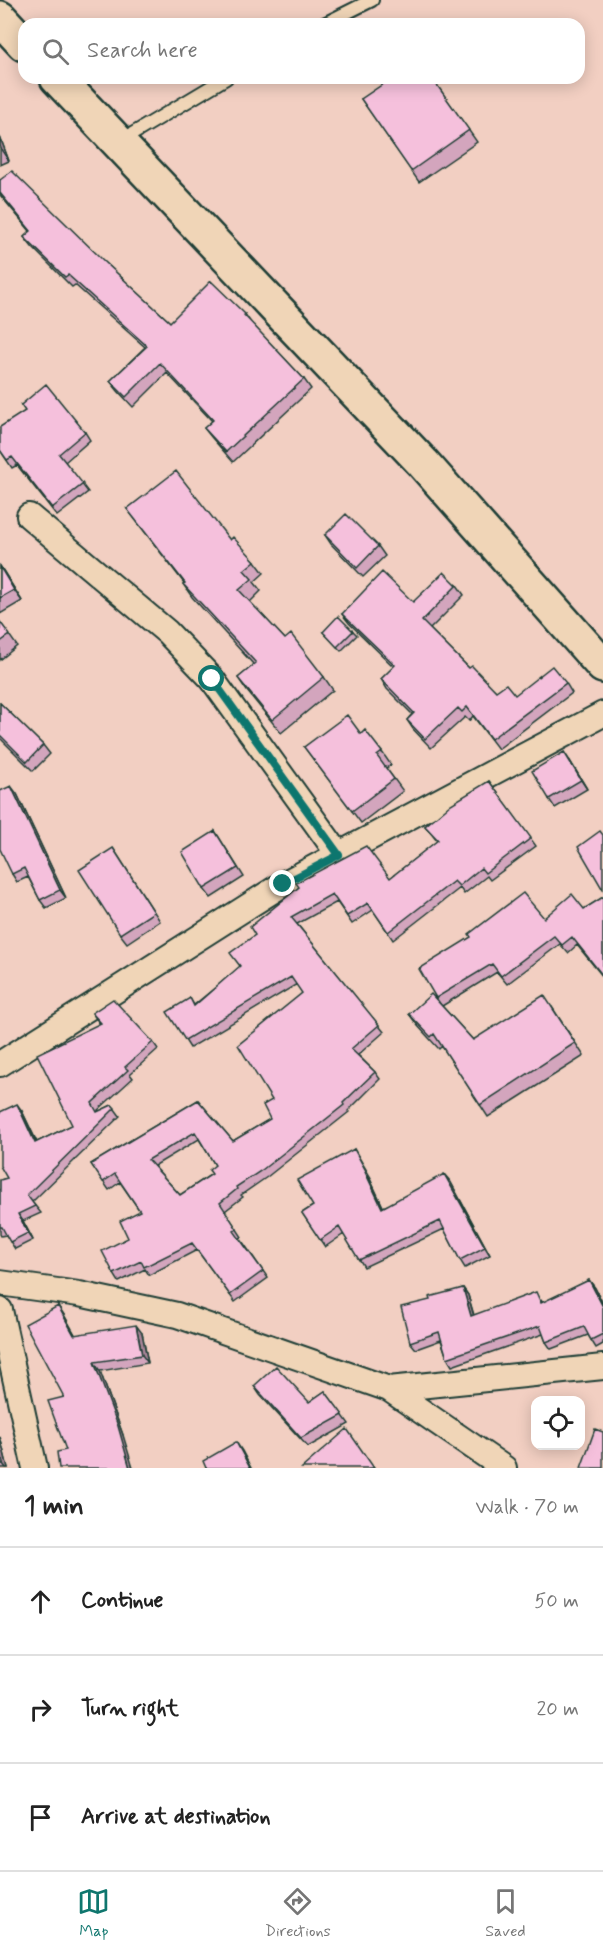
<!DOCTYPE html>
<html lang="en">
<head>
<meta charset="utf-8">
<style>
	:root { --surface:#fff; --page:#f2f2f2; --text:#222; --muted:#767676; --line:#e0e0e0; --accent:#0f766e }
	body { margin:0; font-family:Mynerve,sans-serif; background:var(--page); color:var(--text) }
	.controls { position:absolute; right:18px; bottom:18px; display:grid; overflow:hidden; border-radius:12px; box-shadow:0 3px 15px #0003 }
	.controls button { width:54px; height:54px; display:grid; place-items:center; padding:0; border:0; border-bottom:2px solid var(--line); background:var(--surface); color:var(--text); font:30px sans-serif }
	.stop { position:absolute; width:18px; height:18px; margin:-14px; border:4px solid #0f766e; border-radius:50%; background:#fff }
	.stop.end { background:#0f766e; border-color:#fff; box-shadow:0 2px 6px #0008 }
	.list { margin:0; padding:0; list-style:none }
	h2 { display:flex; justify-content:space-between; align-items:center; height:78px; margin:0; padding:0 24px; font-size:26px }
	h2 small { font-size:20px; font-weight:400; color:var(--muted) }
	.list li { display:grid; grid-template-columns:39px 1fr auto; gap:18px; align-items:center; box-sizing:border-box; height:108px; padding:0 24px; border-top:2px solid var(--line) }
	.list b { display:block; font-size:22px; white-space:nowrap }
	.list em { font-size:20px; font-style:normal; color:var(--muted) }
	.icon { flex:none; width:33px; height:33px; fill:none; stroke:currentColor; stroke-width:2; stroke-linecap:round; stroke-linejoin:round }
	.map { position:relative; flex:none; width:603px; height:1468px; overflow:hidden }
	.search { position:absolute; background:var(--surface); box-shadow:0 3px 15px #0003; left:18px; right:18px; top:18px; height:66px; display:flex; align-items:center; gap:15px; box-sizing:border-box; padding:0 21px; border-radius:18px; color:var(--muted); font-size:22px }
	.sheet { height:402px; background:var(--surface) }
	nav { display:flex; justify-content:space-around; align-items:center; box-sizing:border-box; height:84px; border-top:2px solid var(--line); background:var(--surface); font-size:16px; color:var(--muted) }
	nav a { display:grid; justify-items:center; gap:3px }
	nav .on { color:var(--accent) }
	.map>svg:first-child { display:block }
	.lines { fill:none; stroke-linecap:round; stroke-linejoin:round }
	.lane-casing { stroke:#1f3d34; stroke-width:16 }
	.street-casing { stroke:#1f3d34; stroke-width:28 }
	.secondary-casing { stroke:#1f3d34; stroke-width:38 }
	.lane { stroke:#f0d5b7; stroke-width:12 }
	.street { stroke:#f0d5b7; stroke-width:24 }
	.secondary { stroke:#f0d5b7; stroke-width:33 }
	.wall { fill:#d3a5bd; stroke:#1f3d34; stroke-width:1.5; fill-rule:evenodd }
	.shaded-wall { fill:#ac869a; stroke:#1f3d34; stroke-width:1.5 }
	.building { fill:#f5c0dc; stroke:#1f3d34; stroke-width:1.5; fill-rule:evenodd }
	.route { stroke:#0f766e; stroke-width:8 }
</style>
</head>
<body>
<div class="map">
<svg width="603" height="1468" viewBox="0 0 603 1468">
	<rect width="100%" height="100%" fill="#f2cfc2"/>
	<filter id="ink" filterUnits="userSpaceOnUse"><feTurbulence type="fractalNoise" baseFrequency=".0167" numOctaves="2"/><feDisplacementMap in="SourceGraphic" scale="12" xChannelSelector="R" yChannelSelector="G"/><feConvolveMatrix kernelMatrix="1 2 1 2 8 2 1 2 1" color-interpolation-filters="sRGB"/></filter>
	<g filter="url(#ink)">
		<g class="lines">
			<!-- lane casing -->
			<g class="lane-casing">
				<path id="lane" d="M324,24L372,0
					M119,142L226,78"/>
			</g>
			<!-- street casing -->
			<g class="street-casing">
				<path id="street" d="M29,516L167,632L212,679L339,855
					M0,1064L283,884L603,714
					M0,1283L79,1294L177,1315L389,1389L504,1468
					M0,1310L35,1468
					M389,1389L603,1367"/>
			</g>
			<!-- secondary casing -->
			<g class="secondary-casing">
				<path id="secondary" d="M0,18L24,44
					M57,78L423,463L603,666"/>
			</g>
			<!-- lane -->
			<use href="#lane" class="lane"/>
			<!-- street -->
			<use href="#street" class="street"/>
			<!-- secondary -->
			<use href="#secondary" class="secondary"/>
		</g>
		<!-- wall -->
		<path class="wall" d="M432,78L477,142L419,182L361,99Z
			M0,137L9,161L0,165Z
			M0,180L107,264L170,322L245,314L251,323L304,379L311,389L233,462L212,438L204,428L212,421L167,373L133,407L118,391L110,381L145,347L75,285L72,287L32,247L24,237L30,231L0,195Z
			M21,405L85,432L90,440L65,462L88,492L57,516L17,465L12,468L0,450L25,411Z
			M127,509L230,540L255,561L264,573L254,582L261,591L250,602L285,639L324,677L333,690L281,733L247,691L238,678L254,665L192,597L183,584L184,583Z
			M325,535L378,546L385,556L363,577L331,544Z
			M0,566L22,601L0,614Z
			M457,585L464,595L430,629L469,668L496,691L515,695L566,683L572,693L498,749L473,716L469,721L465,717L431,748L413,729L407,720L412,714L387,689L381,679L394,667L349,623L342,614L413,602Z
			M0,622L17,646L0,660Z
			M353,631L357,635L341,651L323,632Z
			M0,703L43,745L50,754L33,771L0,738Z
			M361,734L382,752L391,765L386,768L403,791L361,823L304,747Z
			M570,761L587,789L555,808L549,799Z
			M489,781L536,846L490,880L487,876L464,894L460,888L393,940L373,910L352,924L337,902L297,924L384,1032L358,1055L375,1072L380,1079L348,1111L349,1112L267,1177L241,1195L243,1197L225,1211L242,1237L240,1238L268,1278L235,1302L197,1250L149,1275L145,1269L119,1282L114,1274L140,1211L120,1182L109,1190L91,1164L198,1100L233,1141L270,1119L272,1100L302,993L297,984L190,1048L185,1040L190,998L194,1005L240,967L255,935L299,887L390,878L437,841L425,826ZM199,1139L215,1165L212,1174L180,1195L154,1166Z
			M17,794L66,898L46,908L40,900L28,877L17,882L12,874Z
			M215,831L244,877L211,898L204,889Z
			M113,848L160,921L127,943L120,934Z
			M603,897V977L577,945L568,953L560,944L507,984L497,972L442,1006L473,1040L552,1007L584,1056L488,1117L442,1046L439,1049L418,1026L409,1014L441,1005L436,998L544,918L584,909Z
			M92,1013L153,1042L158,1049L130,1074L133,1078L98,1110V1112L112,1105L120,1116L32,1202L41,1213L23,1221L33,1240L15,1249L6,1235L1,1236L0,1234V1180L7,1178L22,1111L37,1142L72,1125L100,1024Z
			M354,1149L371,1178L370,1179L383,1207L450,1181L490,1255L465,1268L460,1260L444,1229L364,1267L344,1234L325,1247L302,1213L313,1206Z
			M589,1280L595,1288L603,1304V1344L596,1348L588,1335L551,1349L546,1342L543,1334L452,1366L447,1358L441,1340L416,1349L410,1342L430,1300L463,1288L468,1295L474,1315L541,1300L543,1303Z
			M58,1306L64,1315L75,1335L142,1333L148,1363L100,1371L123,1435L66,1450Z
			M254,1386L309,1402L325,1391L349,1424L308,1447L260,1395Z
			M0,1437L8,1468H0Z"/>
		<!-- shaded-wall -->
		<path class="shaded-wall" d="M0,137L9,161L2,151L0,146Z
			M0,566L22,601L14,590Z
			M564,752L570,761L587,789L581,780Z
			M11,786L17,794L66,898L60,890Z
			M17,1104L22,1111L40,1150L35,1143Z
			M365,1172L370,1179L387,1215L382,1208Z
			M444,1174L450,1181L490,1255L485,1247Z
			M18,1214L23,1221L33,1240L28,1233Z
			M589,1280L595,1288L603,1304V1307Z
			M463,1288L468,1295L476,1324L471,1316Z
			M58,1306L64,1315L80,1343L74,1335Z
			M136,1325L142,1333L148,1363L142,1355Z
			M94,1362L100,1371L123,1435L133,1468H130Z
			M0,1437L8,1468H6L3,1464L0,1451Z
			M236,1442L242,1451L251,1468H250Z"/>
		<!-- building -->
		<path class="building" d="M392,78H432L469,130L411,171L361,99Z
			M12,171L107,264L170,322L211,281L245,314L244,315L304,379L226,452L204,428L213,420L160,363L126,397L110,381L147,346L68,275L65,277L24,237L31,231L0,193V180Z
			M46,384L85,432L59,454L83,484L52,508L12,457L7,460L0,450V427L25,411L21,405Z
			M176,471L230,540L233,537L255,561L244,570L252,579L239,590L285,639L291,634L324,677L272,720L238,678L256,663L183,584L185,583L127,509Z
			M346,514L378,546L357,568L325,535Z
			M0,567L14,590L0,598Z
			M382,572L413,602L444,572L457,585L422,621L469,668L472,666L496,691L506,684L515,695L552,666L566,683L491,739L467,707L462,712L458,708L425,739L407,720L414,713L381,679L395,665L342,614Z
			M338,616L353,631L337,647L323,632Z
			M0,622L10,635L0,642Z
			M0,703L43,745L27,762L0,735Z
			M347,715L361,734L365,730L382,752L377,756L394,779L352,811L304,747Z
			M564,752L581,780L549,799L532,771Z
			M489,781L531,838L485,873L481,868L459,886L454,881L388,932L368,903L347,916L332,894L291,917L379,1025L351,1049L375,1072L343,1103L344,1105L262,1170L236,1187L237,1189L220,1203L237,1229L234,1231L263,1271L230,1295L192,1243L144,1267L141,1261L114,1274L102,1251L128,1238L120,1221L140,1211L115,1174L103,1182L91,1164L198,1100L233,1141L270,1119L263,1105L272,1100L238,1045L302,993L291,977L185,1040L167,1012L190,998L194,1006L240,966L230,953L255,935L250,927L299,887L296,883L366,846L390,878L438,840L425,826L451,804ZM195,1132L215,1165L209,1170L212,1174L180,1195L148,1160Z
			M11,786L60,890L40,900L24,868L12,874L0,849V791Z
			M215,831L238,868L204,889L182,852Z
			M600,831L603,835V890L578,847Z
			M113,848L154,912L120,934L79,870Z
			M523,893L544,918L572,894L584,909L603,897V976L572,937L562,945L554,936L501,976L492,964L436,998L419,969L471,937L469,934Z
			M431,994L473,1040L544,995L575,1043L480,1105L434,1034L431,1037L409,1014Z
			M113,999L153,1042L125,1067L128,1070L92,1103L97,1112L112,1105L115,1108L27,1195L35,1206L18,1214L28,1233L10,1242L2,1227H0V1180L7,1178L0,1166V1112L17,1104L35,1143L72,1125L37,1054L101,1023L92,1013Z
			M354,1149L366,1171L365,1172L382,1208L444,1174L485,1247L460,1260L440,1221L359,1260L339,1227L320,1240L302,1213L313,1206L297,1180Z
			M589,1280L603,1307V1334L591,1340L584,1327L546,1342L540,1326L447,1358L439,1332L410,1342L401,1307L430,1300L429,1297L463,1288L471,1316L536,1292L541,1303Z
			M58,1306L74,1335L136,1325L142,1355L94,1362L118,1426L130,1468H59L57,1452L66,1450L48,1401L64,1397L25,1324Z
			M276,1366L309,1402L325,1391L343,1415L301,1438L254,1386Z
			M347,1429L374,1468H302Z
			M595,1429L603,1432V1468H581Z
			M236,1442L250,1468H206L203,1461Z
			M0,1451L3,1464H0Z"/>
	</g>
	<g class="lines" filter="url(#ink)">
		<!-- route -->
		<path class="route" d="M212,679L339,855L283,884"/>
	</g>
</svg>
<div class="controls">
<button><svg class="icon" aria-label="locate" viewBox="0 0 24 24"><circle cx="12" cy="12" r="6"/><path d="M12 2v4M12 18v4M2 12h4M18 12h4"/></svg></button>
</div>
<div class="stop" style="left:212px;top:679px"></div>
<div class="stop end" style="left:283px;top:884px"></div>
<div class="search"><svg class="icon" aria-label="search" viewBox="0 0 24 24"><circle cx="10" cy="10" r="6"/><path d="M15 15l6 6"/></svg>Search here</div>
</div>
<section class="sheet">
<h2>1 min<small>Walk · 70 m</small></h2>
<ul class="list">
<li><svg class="icon" aria-label="ahead" viewBox="0 0 24 24"><path d="M12 20V5M6 11l6-6 6 6"/></svg><div><b>Continue</b></div><em>50 m</em></li>
<li><svg class="icon" aria-label="right" viewBox="0 0 24 24"><path d="M7 20v-9h11M14 6l5 5-5 5"/></svg><div><b>Turn right</b></div><em>20 m</em></li>
<li><svg class="icon" aria-label="arrive" viewBox="0 0 24 24"><path d="M6 21V4h12l-3 4 3 4H6"/></svg><div><b>Arrive at destination</b></div></li>
</ul>
</section>
<nav>
<a class="on"><svg class="icon" aria-label="map" viewBox="0 0 24 24"><path d="M3 6l6-2 6 2 6-2v14l-6 2-6-2-6 2zM9 4v14M15 6v14"/></svg>Map</a>
<a><svg class="icon" aria-label="directions" viewBox="0 0 24 24"><path d="M12 3l9 9-9 9-9-9zM9 14v-3h6M13 9l2 2-2 2"/></svg>Directions</a>
<a><svg class="icon" aria-label="saved" viewBox="0 0 24 24"><path d="M7 4h10v16l-5-4-5 4z"/></svg>Saved</a>
</nav>
</body>
</html>
